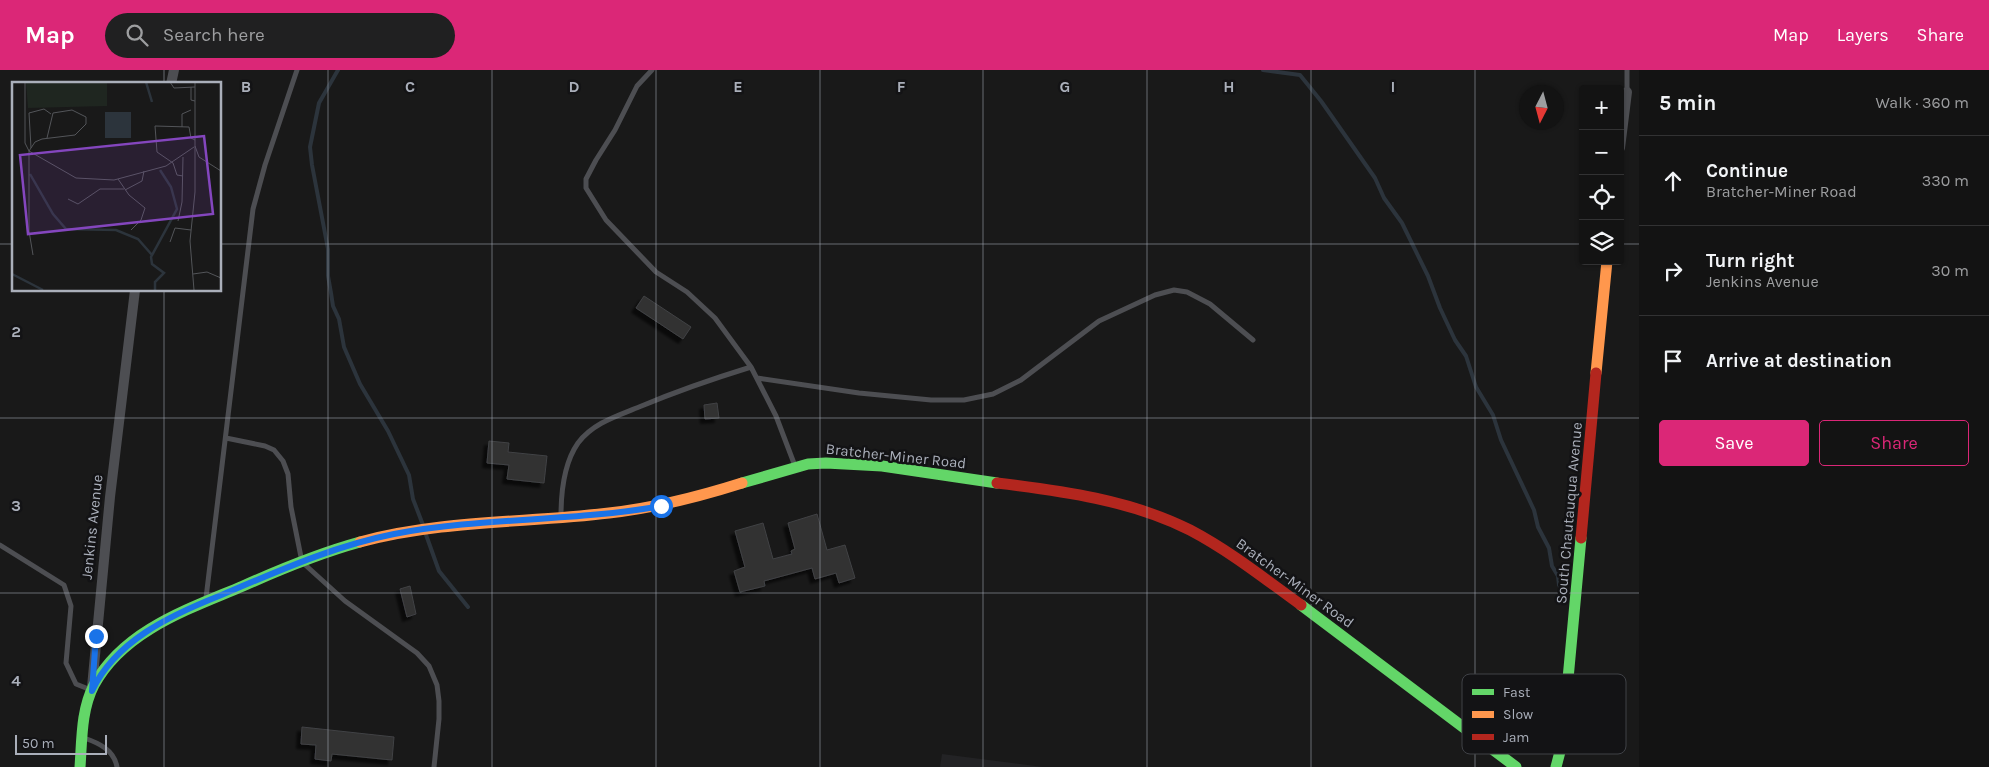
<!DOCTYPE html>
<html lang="en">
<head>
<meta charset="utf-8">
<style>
	:root { --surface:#131313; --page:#202021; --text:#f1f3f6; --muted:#9d9ea0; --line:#323233; --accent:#db2777 }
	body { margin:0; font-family:Karla,sans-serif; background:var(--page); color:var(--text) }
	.controls { position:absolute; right:15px; top:15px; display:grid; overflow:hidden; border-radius:5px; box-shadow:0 1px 4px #0004 }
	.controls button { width:45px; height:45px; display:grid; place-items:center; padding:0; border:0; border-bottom:1px solid var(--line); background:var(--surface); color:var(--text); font:25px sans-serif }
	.compass { position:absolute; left:1519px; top:15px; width:45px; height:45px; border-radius:50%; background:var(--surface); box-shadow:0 1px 4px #0004; rotate:186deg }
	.scale { position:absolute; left:15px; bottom:12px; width:92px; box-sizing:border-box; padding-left:5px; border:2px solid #aaafba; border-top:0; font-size:14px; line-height:18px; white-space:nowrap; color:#aaafba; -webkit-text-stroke:4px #131315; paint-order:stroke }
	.stop { position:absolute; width:15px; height:15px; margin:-11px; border:4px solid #1a73e8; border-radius:50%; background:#fff }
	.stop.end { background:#1a73e8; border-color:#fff; box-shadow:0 1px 5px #0008 }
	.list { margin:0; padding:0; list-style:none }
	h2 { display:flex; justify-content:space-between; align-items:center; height:65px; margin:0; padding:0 20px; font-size:21px }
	h2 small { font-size:16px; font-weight:400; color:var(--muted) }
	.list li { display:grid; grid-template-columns:32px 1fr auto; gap:15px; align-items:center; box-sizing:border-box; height:90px; padding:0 20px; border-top:1px solid var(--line) }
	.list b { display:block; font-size:19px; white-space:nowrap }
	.list p { margin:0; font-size:16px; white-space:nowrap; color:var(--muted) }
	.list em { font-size:16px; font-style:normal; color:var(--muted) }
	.actions { display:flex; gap:10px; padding:15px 20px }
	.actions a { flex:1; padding:11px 0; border:1px solid var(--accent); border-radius:5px; text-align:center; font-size:18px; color:var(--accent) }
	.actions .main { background:var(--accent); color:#fff }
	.icon { flex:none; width:28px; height:28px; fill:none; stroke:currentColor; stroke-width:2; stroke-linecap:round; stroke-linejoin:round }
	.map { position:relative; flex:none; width:1639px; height:697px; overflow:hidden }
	header { display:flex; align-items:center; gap:30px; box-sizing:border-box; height:70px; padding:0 25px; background:var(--accent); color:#fff }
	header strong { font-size:24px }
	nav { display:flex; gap:28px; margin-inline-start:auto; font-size:18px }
	.search { width:350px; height:45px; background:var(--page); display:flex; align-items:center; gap:12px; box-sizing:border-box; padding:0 18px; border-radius:28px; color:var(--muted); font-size:19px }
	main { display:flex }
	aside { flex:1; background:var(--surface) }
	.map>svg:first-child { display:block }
	.built { fill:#232325 }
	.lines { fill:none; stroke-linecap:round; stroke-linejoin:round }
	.stream { stroke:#2c343c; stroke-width:4 }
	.building { fill:#313131; stroke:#414245; filter:url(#shadow) }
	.lane { stroke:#4d4e52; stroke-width:5 }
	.street { stroke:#4d4e52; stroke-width:10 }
	.fast { stroke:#63d668; stroke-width:11 }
	.slow { stroke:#ff974d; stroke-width:11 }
	.jam { stroke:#b3261e; stroke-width:11 }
	.route { stroke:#1a73e8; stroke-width:6 }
	.grid { fill:none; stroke:#aaafba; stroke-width:1; stroke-opacity:0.55 }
	.labels { text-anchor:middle; stroke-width:5; stroke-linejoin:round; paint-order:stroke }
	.street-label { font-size:15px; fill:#aaafba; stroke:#131315 }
	.inset-river { fill:none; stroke:#2c343c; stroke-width:2.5 }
	.inset-road { fill:none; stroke:#535559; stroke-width:1 }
	.view { fill:#8446be; fill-opacity:0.15; stroke:#8446be; stroke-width:2.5 }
	.inset-edge { fill:none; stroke:#aaafba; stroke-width:2.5 }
	.key { fill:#131315; stroke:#404247; stroke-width:1 }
	.key-label { font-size:14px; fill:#aaafba }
	.grid-label { font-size:16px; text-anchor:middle; font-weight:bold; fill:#aaafba; stroke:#131315; stroke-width:5; stroke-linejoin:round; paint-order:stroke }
</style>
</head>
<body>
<header>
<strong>Map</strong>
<div class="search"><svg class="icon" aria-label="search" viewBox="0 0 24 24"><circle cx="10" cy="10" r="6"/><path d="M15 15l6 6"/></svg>Search here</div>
<nav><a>Map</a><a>Layers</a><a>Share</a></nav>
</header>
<main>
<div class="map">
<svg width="1639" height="697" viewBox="0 0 1639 697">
	<defs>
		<filter id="shadow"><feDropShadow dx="-4.5" dy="4.5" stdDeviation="1" flood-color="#0009"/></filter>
	</defs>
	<rect width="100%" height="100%" fill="#191919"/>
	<!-- built -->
	<path class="built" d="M942,684L1043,697H940Z"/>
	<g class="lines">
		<!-- stream -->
		<path class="stream" d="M338,0L319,33L310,77L312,95L328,179V206L331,223L333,236L339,249L344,277L360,314L388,361L409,405L413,429L423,455
			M1263,0L1300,5L1321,31L1375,108L1384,128L1402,153L1428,206L1440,238L1455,270L1466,286L1476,317L1493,345L1501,370L1534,440L1538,457L1549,478L1552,496L1558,506L1559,515L1563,520
			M425,462L439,501L468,537"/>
	</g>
	<!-- building -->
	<path class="building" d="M644,226L691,257L683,269L636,238Z
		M717,333L719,348L705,349L704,335Z
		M489,371L509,373L508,382L547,386L544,413L507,409L509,395L487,393Z
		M817,444L827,480L845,475L855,508L839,513L836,503L815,509L812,498L764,511L765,516L740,522L734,501L745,497L735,461L763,453L773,489L792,484L791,481L795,479L788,453Z
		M410,516L416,544L407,547L400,519Z
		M302,657L394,667L392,690L332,684L331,691L315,689L316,675L301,674Z"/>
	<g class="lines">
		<!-- lane -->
		<path class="lane" d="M652,0L637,16L615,60L596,90L586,109V118L606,150L656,202L687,222L715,248L751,297L776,346L795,396
			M1627,22V0
			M757,308L859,323L931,330H964L993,324L1021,310L1099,251L1155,225L1174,220L1187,222L1210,234L1253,270
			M226,368L265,376L274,380L283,391L288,404L291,437L302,492L345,531L417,583L429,596L437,615L439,631V649L434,697
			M561,446C561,423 564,393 578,373C593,353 617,346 639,337C677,321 712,309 751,297
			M0,475L64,515L71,536L66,593L76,614L91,620
			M206,528L253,139L265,95L297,0
			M84,668C99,673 114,680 117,697"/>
		<!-- street -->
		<path class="street" d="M171,14L174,0
			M1620,78L1627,22
			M92,617L110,427L135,220"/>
		<!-- fast -->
		<path class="fast" d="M742,413L808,394L826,393L882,396L997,413
			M1301,535L1516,697
			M80,697C82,670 81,640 94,615C124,560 189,539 243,516C281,499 320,483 360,472
			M1556,697L1562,674L1581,468"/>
		<!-- slow -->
		<path class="slow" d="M1596,303L1607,191
			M360,472C441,450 526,453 609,443C654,438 698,427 742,413"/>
		<!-- jam -->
		<path class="jam" d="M997,413C1063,421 1130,430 1190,460C1230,481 1265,509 1301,535
			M1581,468L1596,303"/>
	</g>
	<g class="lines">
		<!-- route -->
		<path class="route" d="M96,566L92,621C115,571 171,545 219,526C276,502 333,476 394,464C482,447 573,452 661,436"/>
	</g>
	<!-- grid -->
	<path class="grid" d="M164,0V14M328,0V697M492,0V697M656,0V697M820,0V697M983,0V697M1147,0V697M1311,0V697M1475,0V697M0,174H14M220,174H1583M1620,174H1639M164,220V697M0,348H1639M0,523H1639"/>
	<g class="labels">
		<!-- street labels -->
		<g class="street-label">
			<text transform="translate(896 386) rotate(6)" y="5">Bratcher-Miner Road</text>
			<text transform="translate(1569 443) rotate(-85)" y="5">South Chautauqua Avenue</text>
			<text transform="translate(92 457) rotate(-84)" y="5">Jenkins Avenue</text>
			<text transform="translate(1295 513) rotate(36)" y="5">Bratcher-Miner Road</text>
		</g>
	</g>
	<!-- overview -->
	<g transform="translate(12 12)">
		<rect width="209" height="209" fill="#191919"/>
		<path d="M14,0H95V24L16,26Z" fill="#1f2620"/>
		<path d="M93,30H119V56H93Z" fill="#2c343c"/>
		<path class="inset-river" d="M134,0L140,20M18,92L41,132L54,147L104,148L126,157L140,173M0,192L31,208M143,208V200L152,191L140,182L139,175L165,127L159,105L148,88"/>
		<path class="inset-road" d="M13,0V61L17,69V149L21,173M158,0L162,6L183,5M179,5V18L183,19M170,45V32L179,28M183,64L187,75L209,89M19,66L17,31L32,27L39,32M17,69L64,96L102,98L154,84L182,65M17,69L23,60L30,57L63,53L74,42V35L60,28L41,31L35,56M171,94L165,93L161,81L145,70L143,44L177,45L179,56L183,58M106,97L117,113L133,126L129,138L119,148M113,108L130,99L132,89M56,117L66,122L88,107H112M166,139L170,120L171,75M158,160L163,146L179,148M181,192L195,190L209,196M182,208L178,159L183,110V0"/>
		<path class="view" d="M192,54L201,132L16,152L8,73Z"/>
		<rect width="209" height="209" class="inset-edge"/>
	</g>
	<!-- legend -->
	<rect x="1462" y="604" width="164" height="80" rx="8" class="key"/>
	<rect x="1472" y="619" width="22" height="6" fill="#63d668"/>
	<rect x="1472" y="641" width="22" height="7" fill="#ff974d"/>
	<rect x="1472" y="664" width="22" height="6" fill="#b3261e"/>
	<g class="key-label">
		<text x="1503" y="627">Fast</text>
		<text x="1503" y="649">Slow</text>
		<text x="1503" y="672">Jam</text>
	</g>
	<g class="grid-label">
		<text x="246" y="22">B</text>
		<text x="410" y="22">C</text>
		<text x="574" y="22">D</text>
		<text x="738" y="22">E</text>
		<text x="901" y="22">F</text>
		<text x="1065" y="22">G</text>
		<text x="1229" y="22">H</text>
		<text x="1393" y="22">I</text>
		<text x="16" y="267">2</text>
		<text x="16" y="441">3</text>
		<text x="16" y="616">4</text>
	</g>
</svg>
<div class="controls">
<button>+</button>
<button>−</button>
<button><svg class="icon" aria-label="locate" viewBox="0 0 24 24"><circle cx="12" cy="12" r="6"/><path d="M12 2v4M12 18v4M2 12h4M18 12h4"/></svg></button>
<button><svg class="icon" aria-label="layers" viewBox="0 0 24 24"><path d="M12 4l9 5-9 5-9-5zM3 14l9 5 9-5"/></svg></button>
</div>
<svg class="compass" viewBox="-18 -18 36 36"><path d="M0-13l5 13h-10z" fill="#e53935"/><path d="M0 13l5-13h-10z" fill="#9d9ea0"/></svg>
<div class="scale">50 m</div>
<div class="stop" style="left:661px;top:436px"></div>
<div class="stop end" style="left:96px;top:566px"></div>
</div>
<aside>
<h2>5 min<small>Walk · 360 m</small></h2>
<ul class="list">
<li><svg class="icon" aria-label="ahead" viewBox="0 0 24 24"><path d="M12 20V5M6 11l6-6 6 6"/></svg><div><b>Continue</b><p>Bratcher-Miner Road</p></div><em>330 m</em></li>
<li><svg class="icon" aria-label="right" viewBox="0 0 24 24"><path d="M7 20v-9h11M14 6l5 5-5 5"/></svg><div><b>Turn right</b><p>Jenkins Avenue</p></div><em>30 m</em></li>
<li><svg class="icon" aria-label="arrive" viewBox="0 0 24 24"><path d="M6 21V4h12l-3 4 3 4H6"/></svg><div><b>Arrive at destination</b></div></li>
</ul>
<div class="actions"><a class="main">Save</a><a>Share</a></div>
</aside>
</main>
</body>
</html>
